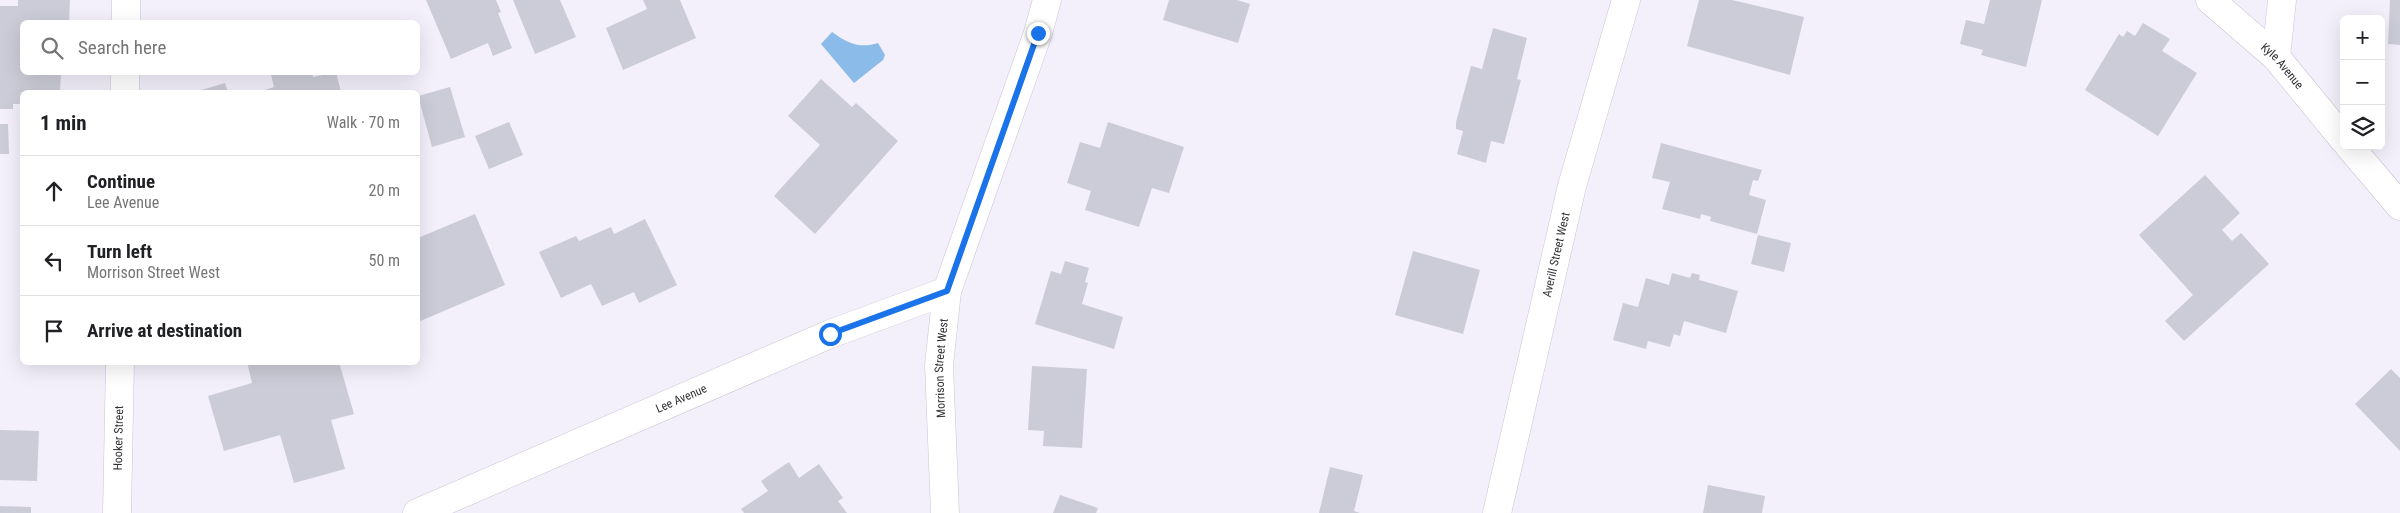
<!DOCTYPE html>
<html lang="en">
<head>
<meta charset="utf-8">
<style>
	:root { --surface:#fff; --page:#f6f6f6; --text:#202124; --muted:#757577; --line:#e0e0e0 }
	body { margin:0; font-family:"Roboto Condensed",sans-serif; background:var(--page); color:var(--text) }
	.controls { position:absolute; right:15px; top:15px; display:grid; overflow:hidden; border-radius:8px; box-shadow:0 5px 20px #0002 }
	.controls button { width:45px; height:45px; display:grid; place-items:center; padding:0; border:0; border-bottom:1px solid var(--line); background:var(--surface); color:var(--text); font:25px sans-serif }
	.stop { position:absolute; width:15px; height:15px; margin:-11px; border:4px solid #1a73e8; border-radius:50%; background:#fff }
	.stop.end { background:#1a73e8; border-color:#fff; box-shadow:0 1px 5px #0008 }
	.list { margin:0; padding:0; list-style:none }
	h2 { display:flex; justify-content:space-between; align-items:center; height:65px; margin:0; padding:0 20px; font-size:21px }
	h2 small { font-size:16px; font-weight:400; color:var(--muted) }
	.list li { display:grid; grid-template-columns:32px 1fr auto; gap:15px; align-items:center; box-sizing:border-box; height:70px; padding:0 20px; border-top:1px solid var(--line) }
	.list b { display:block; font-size:19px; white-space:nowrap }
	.list p { margin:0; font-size:16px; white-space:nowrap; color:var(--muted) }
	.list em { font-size:16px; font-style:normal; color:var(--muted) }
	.icon { flex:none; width:28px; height:28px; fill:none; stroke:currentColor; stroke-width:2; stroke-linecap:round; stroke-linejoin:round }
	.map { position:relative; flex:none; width:2400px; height:513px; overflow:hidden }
	.search { position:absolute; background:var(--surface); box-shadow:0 5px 20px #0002; left:20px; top:20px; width:400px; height:55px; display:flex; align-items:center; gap:12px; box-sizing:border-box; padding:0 18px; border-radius:8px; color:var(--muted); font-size:19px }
	.panel { position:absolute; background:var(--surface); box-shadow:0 5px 20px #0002; left:20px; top:90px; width:400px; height:275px; border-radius:8px }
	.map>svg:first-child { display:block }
	.water { fill:#8abbe9 }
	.building { fill:#ccccd8 }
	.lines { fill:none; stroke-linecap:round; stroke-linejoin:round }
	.street-casing { stroke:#c9c5d2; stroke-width:29 }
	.street { stroke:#fff; stroke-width:28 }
	.route { stroke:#1a73e8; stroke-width:6 }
	.labels { text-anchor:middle; stroke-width:4; stroke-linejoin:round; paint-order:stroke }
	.street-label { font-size:12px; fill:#323035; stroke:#fefefe }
</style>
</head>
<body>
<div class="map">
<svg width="2400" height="513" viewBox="0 0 2400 513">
	<rect width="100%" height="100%" fill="#f3effb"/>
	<!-- water -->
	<path class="water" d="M832,32C847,43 860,49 878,43L885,55L883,60L854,83L821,44Z"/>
	<!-- building -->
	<path class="building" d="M18,0H70L69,22H22V72H61L60,92H22V104H13V109H0V6H18Z
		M426,0H496L501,12L498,13L512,48L493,56L488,43L451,59Z
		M513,0H560L576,37L535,54Z
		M643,0H680L696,38L623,70L606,28L647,9Z
		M1169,0H1237L1250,4L1238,43L1163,20Z
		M1699,0H1732L1804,17L1790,75L1687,46Z
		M1990,0H2042L2026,67L1981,55L1983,50L1960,44L1966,20L1984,24Z
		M2390,0H2400V45L2388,44Z
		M2143,23L2170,39L2162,51L2197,73L2158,136L2085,90L2119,34L2123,37L2127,31L2135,36Z
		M1493,28L1527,38L1517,79L1521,80L1504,144L1491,141L1486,163L1457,154L1463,131L1456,129V122L1471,66L1482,69Z
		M282,72H312L313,77L336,72L341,92H259L274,87L271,75Z
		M821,79L852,107L856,103L898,141L815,234L774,196L820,145L788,116Z
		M225,83L228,92H194L215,86Z
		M450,87L465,137L432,147L418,96Z
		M509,122L523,155L489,169L475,136Z
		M1108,122L1184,147L1169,193L1152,188L1139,227L1085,210L1091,191L1067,183L1080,142L1100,148Z
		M0,124H8L9,154H0Z
		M1661,143L1762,170L1758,181L1753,180L1749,195L1766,200L1757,234L1710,221L1711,217L1701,214L1700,219L1662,209L1670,182L1652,178Z
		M2205,175L2240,213L2222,230L2232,241L2241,233L2269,264L2184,341L2165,321L2193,295L2139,235Z
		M475,214L505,285L418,322V238Z
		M645,219L677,285L639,303L634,292L602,306L591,284L561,298L539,252L576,236L579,241L611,227L614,234Z
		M1758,235L1791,243L1784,272L1751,264Z
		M1413,251L1480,270L1463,334L1395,315Z
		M1065,261L1089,268L1085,282L1088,283L1082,304L1123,317L1114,349L1035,324L1051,271L1061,274Z
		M1672,273L1690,278L1692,273L1700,275L1699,280L1738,291L1726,333L1684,321L1680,336L1674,334L1670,347L1648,341L1646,349L1613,340L1623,303L1638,307L1646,278L1669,285Z
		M247,362H339L354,414L331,420L345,469L294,483L280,435L224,451L208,396L252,383Z
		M1032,366L1087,369L1082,448L1043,446L1044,431L1028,430Z
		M2391,369L2400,378V451L2355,404Z
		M0,430L39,431L37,481L0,480Z
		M789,462L799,478L819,464L843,498L838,501L847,513H744L741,509L768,491L761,481Z
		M1330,467L1363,475L1354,511L1360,513H1319Z
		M1708,485L1765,496L1762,513H1703Z
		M1060,495L1098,508L1096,513H1053Z
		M0,506L31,507V513H0Z"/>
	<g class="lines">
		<!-- street casing -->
		<g class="street-casing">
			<g id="street">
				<path id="s1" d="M2210,0L2276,57L2344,140"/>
				<path d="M126,22V0"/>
				<path d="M2276,57L2282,0"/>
				<path d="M125,92V72"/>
				<path d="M2349,146L2400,206"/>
				<path id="s2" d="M117,513L120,362"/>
				<path id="s3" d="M417,513L830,334L947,291"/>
				<path id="s4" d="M945,513L939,365L947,291L1038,33L1047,0"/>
				<path id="s5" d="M1497,513L1572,186L1626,0"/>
			</g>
		</g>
		<!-- street -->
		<use href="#street" class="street"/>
	</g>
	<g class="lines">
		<!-- route -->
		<path class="route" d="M830,334L947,291L1038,33"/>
	</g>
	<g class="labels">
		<!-- street labels -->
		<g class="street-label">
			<text dy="4" stroke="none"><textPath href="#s1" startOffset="98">Kyle Avenue</textPath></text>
			<text dy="4" stroke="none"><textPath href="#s5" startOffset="265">Averill Street West</textPath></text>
			<text dy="4" stroke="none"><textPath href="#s4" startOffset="145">Morrison Street West</textPath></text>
			<text dy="4" stroke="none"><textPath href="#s3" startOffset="288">Lee Avenue</textPath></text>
			<text dy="4" stroke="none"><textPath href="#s2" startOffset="75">Hooker Street</textPath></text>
		</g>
	</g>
</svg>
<div class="controls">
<button>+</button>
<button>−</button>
<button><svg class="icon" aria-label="layers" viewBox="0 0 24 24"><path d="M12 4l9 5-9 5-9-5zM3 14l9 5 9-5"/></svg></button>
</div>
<div class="stop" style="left:830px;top:334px"></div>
<div class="stop end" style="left:1038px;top:33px"></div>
<div class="search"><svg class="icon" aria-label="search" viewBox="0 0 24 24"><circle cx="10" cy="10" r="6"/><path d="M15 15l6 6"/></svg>Search here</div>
<section class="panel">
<h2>1 min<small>Walk · 70 m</small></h2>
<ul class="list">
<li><svg class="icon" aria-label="ahead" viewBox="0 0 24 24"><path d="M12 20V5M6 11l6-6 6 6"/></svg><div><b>Continue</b><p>Lee Avenue</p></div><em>20 m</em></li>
<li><svg class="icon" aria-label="left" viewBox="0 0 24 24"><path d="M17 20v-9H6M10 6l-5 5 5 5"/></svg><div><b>Turn left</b><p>Morrison Street West</p></div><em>50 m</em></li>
<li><svg class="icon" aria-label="arrive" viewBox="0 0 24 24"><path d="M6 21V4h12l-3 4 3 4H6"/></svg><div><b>Arrive at destination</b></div></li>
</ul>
</section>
</div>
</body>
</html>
